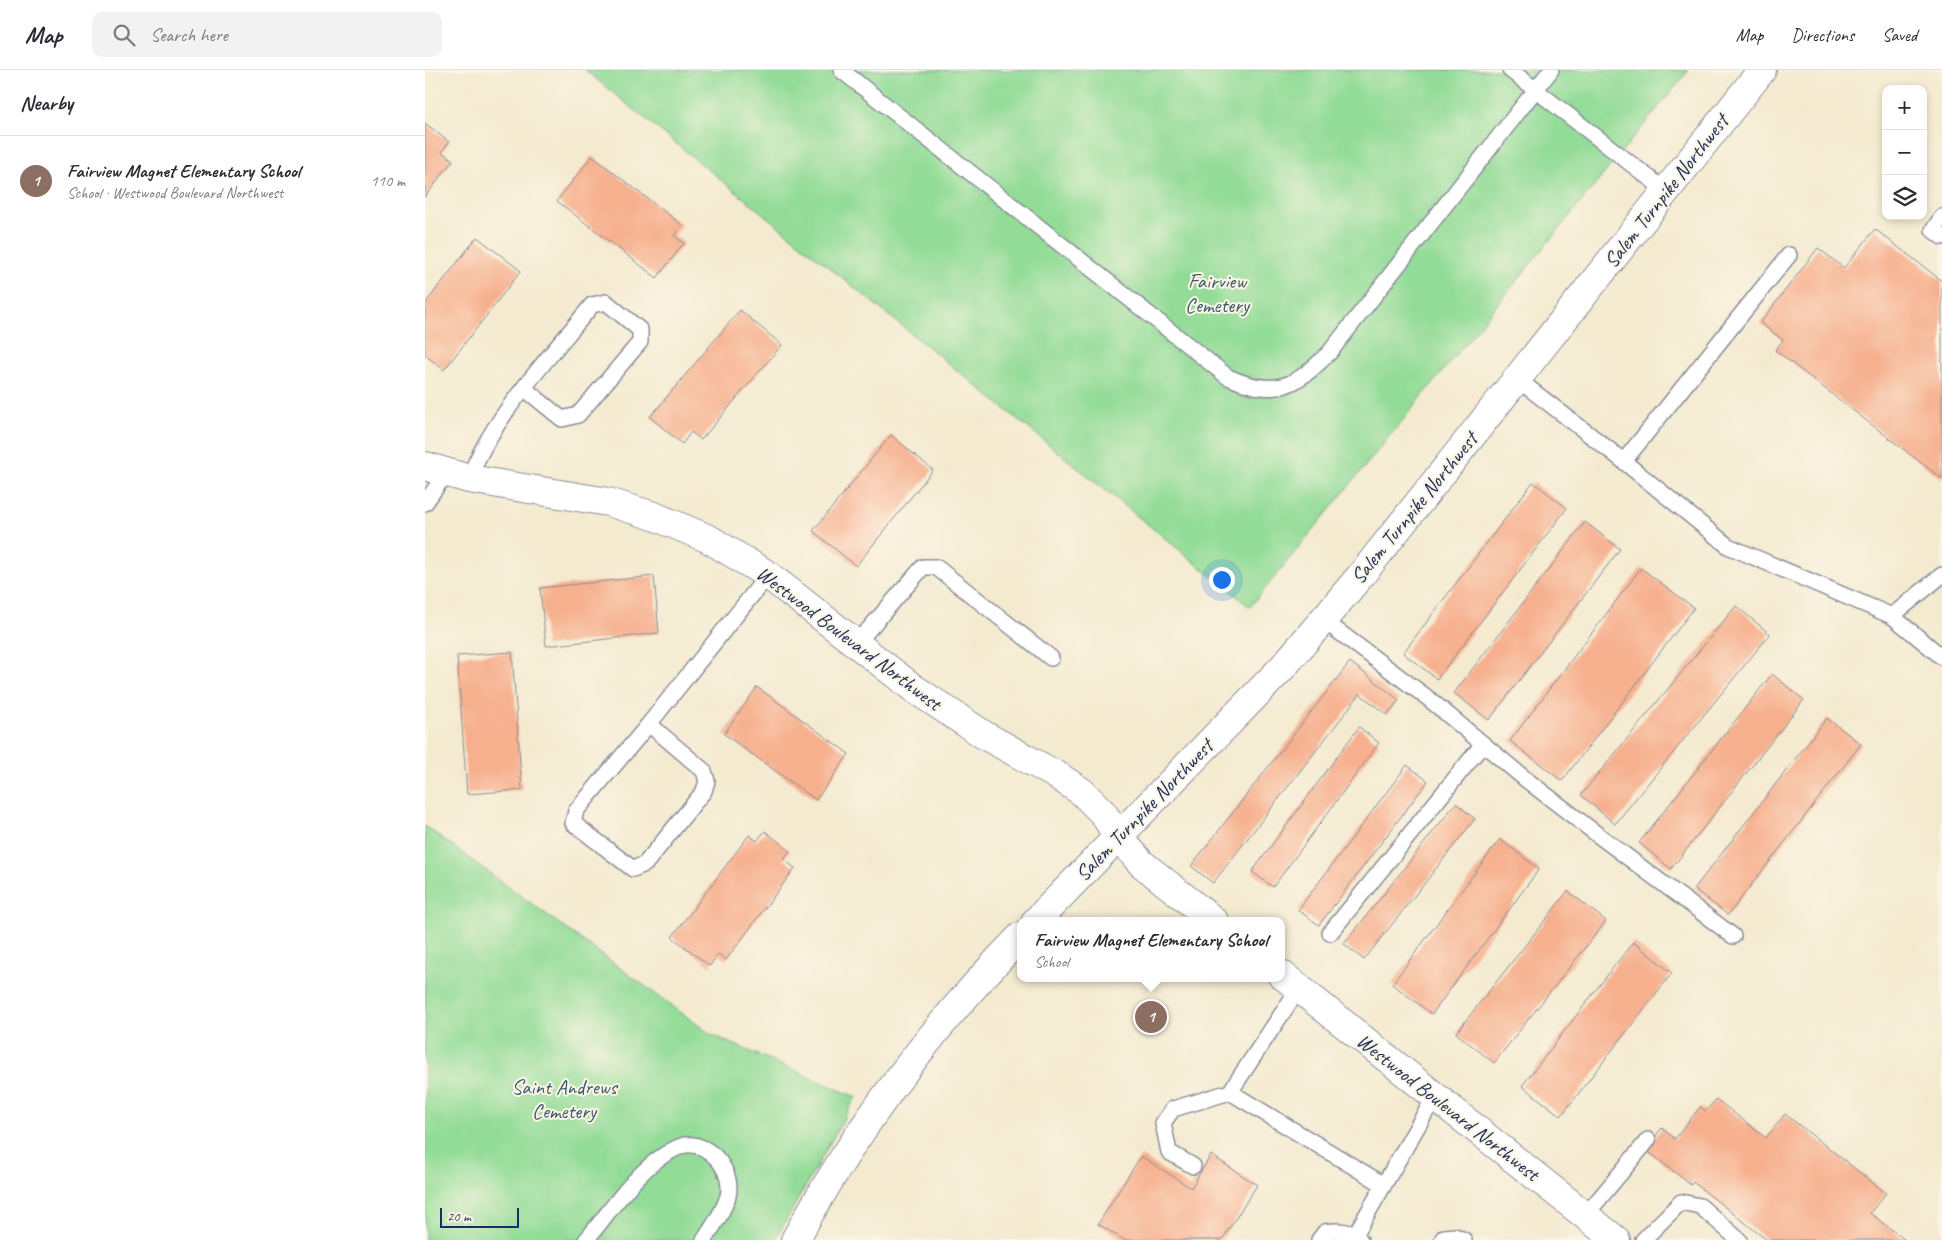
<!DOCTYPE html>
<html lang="en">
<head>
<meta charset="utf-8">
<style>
	:root { --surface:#fff; --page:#f2f2f3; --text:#2b2b33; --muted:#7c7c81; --line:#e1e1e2; --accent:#0b8043 }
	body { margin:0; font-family:Caveat,sans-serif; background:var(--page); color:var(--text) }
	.controls { position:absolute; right:15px; top:15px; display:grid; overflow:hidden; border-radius:10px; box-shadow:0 2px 8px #0003 }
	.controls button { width:45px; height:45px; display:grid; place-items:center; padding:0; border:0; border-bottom:1px solid var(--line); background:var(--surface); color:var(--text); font:25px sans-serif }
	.scale { position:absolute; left:15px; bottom:12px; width:79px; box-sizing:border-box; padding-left:5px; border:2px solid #1b2f5e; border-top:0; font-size:14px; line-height:18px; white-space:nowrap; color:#1b2f5e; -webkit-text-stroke:4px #fcf5e5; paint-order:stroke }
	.you { position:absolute; left:796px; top:509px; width:18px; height:18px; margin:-12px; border:4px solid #fff; border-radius:50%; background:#1a73e8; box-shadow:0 0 0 8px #1a73e833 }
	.badge { display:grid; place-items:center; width:32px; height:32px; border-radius:50%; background:var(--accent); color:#fff; font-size:16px; font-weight:700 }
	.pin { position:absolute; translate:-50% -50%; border:2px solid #fff; box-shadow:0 1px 5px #0006 }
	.popup { position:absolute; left:592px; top:847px; width:268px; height:65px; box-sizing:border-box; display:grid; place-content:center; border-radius:10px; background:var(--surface); filter:drop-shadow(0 1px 4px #0005); font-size:16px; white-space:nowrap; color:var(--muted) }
	.popup b { font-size:19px; color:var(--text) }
	.popup::after { content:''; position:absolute; left:50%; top:100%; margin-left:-10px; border:10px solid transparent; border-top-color:var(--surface) }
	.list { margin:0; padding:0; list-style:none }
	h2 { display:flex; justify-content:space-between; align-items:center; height:65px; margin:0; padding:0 20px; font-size:21px }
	h2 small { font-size:16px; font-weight:400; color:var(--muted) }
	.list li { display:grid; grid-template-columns:32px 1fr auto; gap:15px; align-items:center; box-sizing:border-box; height:90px; padding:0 20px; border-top:1px solid var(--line) }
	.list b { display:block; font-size:19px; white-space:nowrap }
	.list p { margin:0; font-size:16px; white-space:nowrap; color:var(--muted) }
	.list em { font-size:16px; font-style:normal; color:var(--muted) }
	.icon { flex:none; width:28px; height:28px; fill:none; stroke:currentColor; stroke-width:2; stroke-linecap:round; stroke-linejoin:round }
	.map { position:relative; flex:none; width:1517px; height:1170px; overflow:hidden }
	header { display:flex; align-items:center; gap:30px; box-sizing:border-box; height:70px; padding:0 25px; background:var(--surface); border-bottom:1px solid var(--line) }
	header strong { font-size:24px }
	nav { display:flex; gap:28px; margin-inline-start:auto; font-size:18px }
	.search { width:350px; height:45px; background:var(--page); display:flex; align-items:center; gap:12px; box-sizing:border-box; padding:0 18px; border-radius:10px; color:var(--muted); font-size:19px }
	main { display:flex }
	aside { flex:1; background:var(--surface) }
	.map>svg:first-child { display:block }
	.green { fill:#93dc97; stroke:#57867a }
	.building { fill:#f6b08e }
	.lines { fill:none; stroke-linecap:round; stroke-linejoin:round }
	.service-casing { stroke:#888c97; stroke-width:18 }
	.minor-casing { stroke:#888c97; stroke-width:30 }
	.tertiary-casing { stroke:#888c97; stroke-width:30 }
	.service { stroke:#fff; stroke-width:15 }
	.minor { stroke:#fff; stroke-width:28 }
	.tertiary { stroke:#fff; stroke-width:28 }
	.labels { text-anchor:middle; stroke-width:4; stroke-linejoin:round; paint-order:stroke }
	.street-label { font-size:21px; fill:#1b2f5e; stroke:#fcf5e5 }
	.park-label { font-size:21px; fill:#395a6c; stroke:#fcf5e5 }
</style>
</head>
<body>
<header>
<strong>Map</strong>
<div class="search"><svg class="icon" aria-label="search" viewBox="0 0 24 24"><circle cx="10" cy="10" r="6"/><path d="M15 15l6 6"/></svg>Search here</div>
<nav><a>Map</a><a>Directions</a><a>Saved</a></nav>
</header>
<main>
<aside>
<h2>Nearby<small></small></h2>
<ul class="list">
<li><span class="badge" style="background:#8d6e63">1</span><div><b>Fairview Magnet Elementary School</b><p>School · Westwood Boulevard Northwest</p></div><em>110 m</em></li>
</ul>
</aside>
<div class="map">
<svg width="1517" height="1170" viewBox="0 0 1517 1170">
	<rect width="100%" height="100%" fill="#fcf5e5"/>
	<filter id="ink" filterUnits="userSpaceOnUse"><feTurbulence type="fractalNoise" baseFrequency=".02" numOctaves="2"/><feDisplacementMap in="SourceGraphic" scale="10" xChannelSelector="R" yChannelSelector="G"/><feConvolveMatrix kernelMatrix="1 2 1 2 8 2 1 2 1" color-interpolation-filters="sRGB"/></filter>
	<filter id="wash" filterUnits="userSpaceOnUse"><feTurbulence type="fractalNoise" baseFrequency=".0096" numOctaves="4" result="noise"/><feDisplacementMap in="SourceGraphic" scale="20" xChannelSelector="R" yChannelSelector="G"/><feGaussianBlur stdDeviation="1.12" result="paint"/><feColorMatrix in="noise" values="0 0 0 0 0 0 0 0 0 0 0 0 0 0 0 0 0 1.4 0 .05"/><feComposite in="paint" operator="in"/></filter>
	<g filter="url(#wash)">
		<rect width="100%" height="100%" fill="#f4ead0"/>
		<!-- green -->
		<path class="green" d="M160,0H1264L825,537Z
			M0,756L287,965L431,1027L350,1170H0Z"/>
		<g id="blocks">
			<!-- building -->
			<path class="building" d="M0,53L24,72L17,82L28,90L0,127Z
				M167,86L257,155L249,166L259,173L232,208L132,131Z
				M1450,159L1517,211V409L1350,280L1358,270L1335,253L1393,178L1419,198Z
				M52,167L96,201L19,300L0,285V234Z
				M315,240L357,275L276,370L266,362L257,374L225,347Z
				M466,365L508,400L431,496L388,461Z
				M1108,412L1142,438L1012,609L978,583Z
				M1160,452L1195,479L1064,650L1029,623Z
				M1216,498L1269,538L1137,711L1085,671Z
				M229,506L234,563L121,576L115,518Z
				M1311,536L1345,564L1190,754L1156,725Z
				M87,582L97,720L42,724L32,586Z
				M925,592L974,630L962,645L935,624L788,813L766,796Z
				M1347,604L1379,630L1246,799L1214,773Z
				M332,617L424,684L391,730L299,664Z
				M1402,648L1436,674L1303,845L1269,819Z
				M934,657L954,673L848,817L827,802Z
				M982,695L1003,711L894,855L873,840Z
				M1031,733L1050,749L939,890L919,874Z
				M340,761L365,781L358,789L370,798L301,890L293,884L285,896L247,867L324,765L332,771Z
				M1075,769L1114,799L1007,944L967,914Z
				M1143,821L1181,851L1069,993L1031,963Z
				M1208,872L1247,903L1136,1046L1097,1016Z
				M1291,1029L1341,1068L1360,1044L1461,1123L1445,1143L1480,1170H1342L1268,1112L1266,1115L1220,1079L1237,1058L1250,1069L1275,1037L1281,1041Z
				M786,1085L832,1115L797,1170H699L673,1154L716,1086L766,1118Z"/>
		</g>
	</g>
	<g filter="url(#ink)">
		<use href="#blocks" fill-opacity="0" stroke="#888c97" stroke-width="1"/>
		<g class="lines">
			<!-- service casing -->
			<g class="service-casing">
				<path id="service" d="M416,0L803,307C851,328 870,317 905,282L1126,0
					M1085,0L1241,121
					M1517,147L1508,160L1517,167
					M1092,309L1187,382L1303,476L1467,546L1517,587
					M1199,391L1364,185
					M44,409C66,348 126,286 167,235L181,232L215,260V272L153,345L137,349L100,319
					M0,433L22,402
					M1467,546L1517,505
					M898,550L1004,629L1099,708L1173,765L1308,866
					M431,574L498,497H511L626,588
					M224,654L151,741L148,753L208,799L220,794L279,721L282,711L279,701L224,654L343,505
					M905,863L1058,674
					M805,1022L874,918
					M768,1096L744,1082L738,1053L748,1039L805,1022L959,1115
					M1160,1146L1223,1070
					M930,1165L1010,1026
					M161,1170C185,1142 208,1105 239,1085C244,1082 254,1076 260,1075C286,1072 309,1102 303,1126C298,1143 288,1156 279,1170
					M894,1170L900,1162C913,1160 926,1160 935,1170
					M1017,1170L1019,1167L1030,1166L1039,1170
					M1218,1170L1256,1132L1275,1136L1314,1170"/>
			</g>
			<!-- minor casing -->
			<g class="minor-casing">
				<path id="minor" d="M0,396L44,409L183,432L229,446L284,469L343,505L488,618L559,665L633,706L657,722L678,743L693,766"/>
			</g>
			<!-- tertiary casing -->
			<g class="tertiary-casing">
				<path id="tertiary" d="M693,766L716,793L789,851
					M611,851L858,597L937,504L1337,0
					M856,904L1191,1170
					M370,1170C431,1058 507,957 596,866"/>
			</g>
			<!-- service -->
			<use href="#service" class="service"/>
			<!-- minor -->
			<use href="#minor" class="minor"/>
			<!-- tertiary -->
			<use href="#tertiary" class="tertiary"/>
		</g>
	</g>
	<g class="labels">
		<!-- street labels -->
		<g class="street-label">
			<text transform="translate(1241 121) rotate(-52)" y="7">Salem Turnpike Northwest</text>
			<text transform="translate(989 438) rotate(-51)" y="7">Salem Turnpike Northwest</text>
			<text transform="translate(424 568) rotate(37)" y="7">Westwood Boulevard Northwest</text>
			<text transform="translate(719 740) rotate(-46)" y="7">Salem Turnpike Northwest</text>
			<text transform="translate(1023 1037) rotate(38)" y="7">Westwood Boulevard Northwest</text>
		</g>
		<!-- park labels -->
		<g class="park-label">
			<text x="792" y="218">Fairview<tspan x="792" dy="24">Cemetery</tspan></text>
			<text x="139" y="1024">Saint Andrews<tspan x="139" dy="24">Cemetery</tspan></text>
		</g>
	</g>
</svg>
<div class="controls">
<button>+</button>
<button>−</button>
<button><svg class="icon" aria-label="layers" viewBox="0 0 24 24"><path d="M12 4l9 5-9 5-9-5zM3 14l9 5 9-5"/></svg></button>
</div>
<div class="scale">20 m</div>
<div class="you"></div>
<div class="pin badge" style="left:726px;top:947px;background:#8d6e63">1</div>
<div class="popup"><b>Fairview Magnet Elementary School</b>School</div>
</div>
</main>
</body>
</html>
